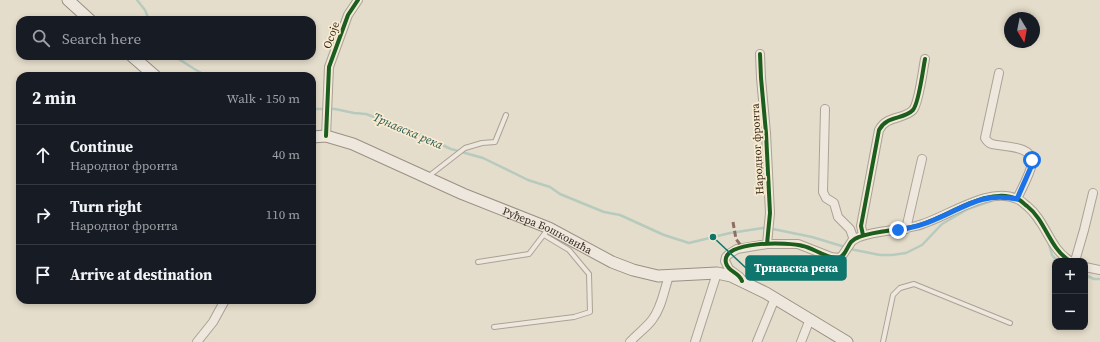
<!DOCTYPE html>
<html lang="en">
<head>
<meta charset="utf-8">
<style>
	:root { --surface:#171b24; --page:#242831; --text:#f1f3f6; --muted:#9ea1a6; --line:#363941 }
	body { margin:0; font-family:"Source Serif 4",serif; background:var(--page); color:var(--text) }
	.controls { position:absolute; right:12px; bottom:12px; display:grid; overflow:hidden; border-radius:8px; box-shadow:0 2px 6px #0003 }
	.controls button { width:36px; height:36px; display:grid; place-items:center; padding:0; border:0; border-bottom:1px solid var(--line); background:var(--surface); color:var(--text); font:20px sans-serif }
	.compass { position:absolute; left:1004px; top:12px; width:36px; height:36px; border-radius:50%; background:var(--surface); box-shadow:0 2px 6px #0003; rotate:170deg }
	.stop { position:absolute; width:12px; height:12px; margin:-9px; border:3px solid #1a73e8; border-radius:50%; background:#fff }
	.stop.end { background:#1a73e8; border-color:#fff; box-shadow:0 1px 4px #0008 }
	.list { margin:0; padding:0; list-style:none }
	h2 { display:flex; justify-content:space-between; align-items:center; height:52px; margin:0; padding:0 16px; font-size:17px }
	h2 small { font-size:13px; font-weight:400; color:var(--muted) }
	.list li { display:grid; grid-template-columns:26px 1fr auto; gap:12px; align-items:center; box-sizing:border-box; height:60px; padding:0 16px; border-top:1px solid var(--line) }
	.list b { display:block; font-size:15px; white-space:nowrap }
	.list p { margin:0; font-size:13px; white-space:nowrap; color:var(--muted) }
	.list em { font-size:13px; font-style:normal; color:var(--muted) }
	.icon { flex:none; width:22px; height:22px; fill:none; stroke:currentColor; stroke-width:2; stroke-linecap:round; stroke-linejoin:round }
	.map { position:relative; flex:none; width:1100px; height:342px; overflow:hidden }
	.search { position:absolute; background:var(--surface); box-shadow:0 2px 6px #0003; left:16px; top:16px; width:300px; height:44px; display:flex; align-items:center; gap:10px; box-sizing:border-box; padding:0 14px; border-radius:12px; color:var(--muted); font-size:15px }
	.panel { position:absolute; background:var(--surface); box-shadow:0 2px 6px #0003; left:16px; top:72px; width:300px; height:232px; border-radius:12px }
	.map>svg:first-child { display:block }
	.lines { fill:none; stroke-linecap:round; stroke-linejoin:round }
	.stream { stroke:#b7cabe; stroke-width:2.5 }
	.service-casing { stroke:#aaa295; stroke-width:6 }
	.minor-casing { stroke:#aaa295; stroke-width:10 }
	.secondary-casing { stroke:#9a9184; stroke-width:13 }
	.service { stroke:#ede7dd; stroke-width:4 }
	.minor { stroke:#ede7dd; stroke-width:8 }
	.secondary { stroke:#ede7dd; stroke-width:11 }
	.quiet { stroke:#8d6e63; stroke-width:3; stroke-dasharray:6 3; stroke-linecap:butt }
	.cycleway-casing { stroke:#f7ebd0; stroke-width:6 }
	.cycleway { stroke:#1b5e20; stroke-width:4 }
	.route { stroke:#1a73e8; stroke-width:5 }
	.labels { text-anchor:middle; stroke-width:3.5; stroke-linejoin:round; paint-order:stroke }
	.street-label { font-size:11px; fill:#39291c; stroke:#f7ebd0 }
	.water-label { font-size:12px; font-style:italic; fill:#2a5a56; stroke:#f7ebd0 }
	.leader { fill:none; stroke:#0f766e; stroke-width:1.5 }
	.callout-dot { fill:#0f766e; stroke:#f7ebd0; stroke-width:1.5 }
	.callout { fill:#0f766e; stroke:#0f766e; stroke-width:1.5 }
	.callout-label { font-size:12px; text-anchor:middle; font-weight:bold; fill:#fff }
</style>
</head>
<body>
<div class="map">
<svg width="1100" height="342" viewBox="0 0 1100 342">
	<rect width="100%" height="100%" fill="#e5ddcb"/>
	<g class="lines">
		<!-- stream -->
		<path class="stream" d="M137,0L145,10L149,20
			M174,56L196,70L207,76
			M312,109H335L354,113L366,114L410,130L451,149L483,158L528,180L550,187L560,194L577,201L604,212L620,215L664,235L689,243L730,233L763,228L773,229L812,237L845,247
			M1031,215L1037,224
			M1048,241L1052,255L1057,261
			M850,249L880,255H892L906,253L922,245L942,224L968,209L991,201
			M1085,275L1094,279H1100"/>
		<!-- service casing -->
		<g class="service-casing">
			<path id="service" d="M429,176L465,148L482,143L495,142L506,115
				M478,262L529,254L545,233
				M494,327L574,317L590,312L589,274L569,250L544,235
				M883,342L893,295L900,288L914,284L1010,323"/>
		</g>
		<!-- minor casing -->
		<g class="minor-casing">
			<path id="minor" d="M760,54L761,78L766,133L770,213L767,244
				M999,73L985,138C987,141 988,143 992,144C1002,147 1035,145 1032,164C1029,176 1022,188 1017,199
				M825,109L823,192L826,198L834,203L838,217L850,229L854,240
				M326,136L329,67L348,15L358,0
				M906,229L922,159
				M863,235L861,226L879,130C887,115 903,120 913,110C919,103 923,69 925,59
				M1075,261L1084,230L1093,193
				M1085,267L1100,270
				M740,277L729,269L725,261L726,257L729,254L737,249L767,244H798L831,257L839,258L842,256L852,241L859,237C877,230 897,231 916,226C945,219 988,185 1017,199C1021,200 1024,204 1027,206C1046,221 1049,248 1070,261
				M197,342L213,322L225,300
				M630,342C637,334 646,328 652,320C662,307 664,290 669,276
				M695,342L717,273
				M757,342L775,298
				M801,342L810,319"/>
		</g>
		<!-- secondary casing -->
		<g class="secondary-casing">
			<g id="secondary">
				<path d="M68,0L90,20"/>
				<path d="M132,56L155,76"/>
				<path id="s1" d="M312,137L326,136L353,144L463,194L549,228L612,262L633,270L658,276L717,273L731,276L766,293L847,342"/>
			</g>
		</g>
		<!-- service -->
		<use href="#service" class="service"/>
		<!-- minor -->
		<use href="#minor" class="minor"/>
		<!-- secondary -->
		<use href="#secondary" class="secondary"/>
		<!-- quiet -->
		<path class="quiet" d="M733,222L736,239L742,247"/>
		<!-- cycleway casing -->
		<g class="cycleway-casing">
			<path id="cycleway" d="M760,54L761,78L766,133L770,213L767,244
				M326,136L329,67L348,15L358,0
				M863,235L861,226L879,130C887,115 903,120 913,110C919,103 923,69 925,59
				M742,281C739,272 728,272 726,263C720,240 790,242 803,246C813,248 828,259 838,258C845,257 847,247 851,242C853,240 856,238 859,237C877,230 897,231 916,226C945,219 988,185 1017,199C1021,200 1024,204 1027,206C1046,221 1049,248 1070,261"/>
		</g>
		<!-- cycleway -->
		<use href="#cycleway" class="cycleway"/>
	</g>
	<g class="lines">
		<!-- route -->
		<path class="route" d="M898,230C911,228 923,225 934,220C966,207 981,192 1017,199L1031,167L1032,160"/>
	</g>
	<g class="labels">
		<!-- street labels -->
		<g class="street-label">
			<text transform="translate(331 35) rotate(-70)" y="4">Осоје</text>
			<text transform="translate(757 149) rotate(-93)" y="4">Народног фронта</text>
			<text dy="4" stroke="none"><textPath href="#s1" startOffset="255">Руђера Бошковића</textPath></text>
		</g>
		<!-- water labels -->
		<g class="water-label">
			<text transform="translate(408 131) rotate(23)" y="4">Трнавска река</text>
		</g>
	</g>
	<!-- callouts -->
	<path class="leader" d="M713 237L746 268"/>
	<circle class="callout-dot" cx="713" cy="237" r="4"/>
	<rect class="callout" x="746" y="256" width="100" height="24" rx="4"/>
	<g class="callout-label">
		<text x="796" y="272">Трнавска река</text>
	</g>
</svg>
<div class="controls">
<button>+</button>
<button>−</button>
</div>
<svg class="compass" viewBox="-18 -18 36 36"><path d="M0-13l5 13h-10z" fill="#e53935"/><path d="M0 13l5-13h-10z" fill="#9ea1a6"/></svg>
<div class="stop" style="left:1032px;top:160px"></div>
<div class="stop end" style="left:898px;top:230px"></div>
<div class="search"><svg class="icon" aria-label="search" viewBox="0 0 24 24"><circle cx="10" cy="10" r="6"/><path d="M15 15l6 6"/></svg>Search here</div>
<section class="panel">
<h2>2 min<small>Walk · 150 m</small></h2>
<ul class="list">
<li><svg class="icon" aria-label="ahead" viewBox="0 0 24 24"><path d="M12 20V5M6 11l6-6 6 6"/></svg><div><b>Continue</b><p>Народног фронта</p></div><em>40 m</em></li>
<li><svg class="icon" aria-label="right" viewBox="0 0 24 24"><path d="M7 20v-9h11M14 6l5 5-5 5"/></svg><div><b>Turn right</b><p>Народног фронта</p></div><em>110 m</em></li>
<li><svg class="icon" aria-label="arrive" viewBox="0 0 24 24"><path d="M6 21V4h12l-3 4 3 4H6"/></svg><div><b>Arrive at destination</b></div></li>
</ul>
</section>
</div>
</body>
</html>
